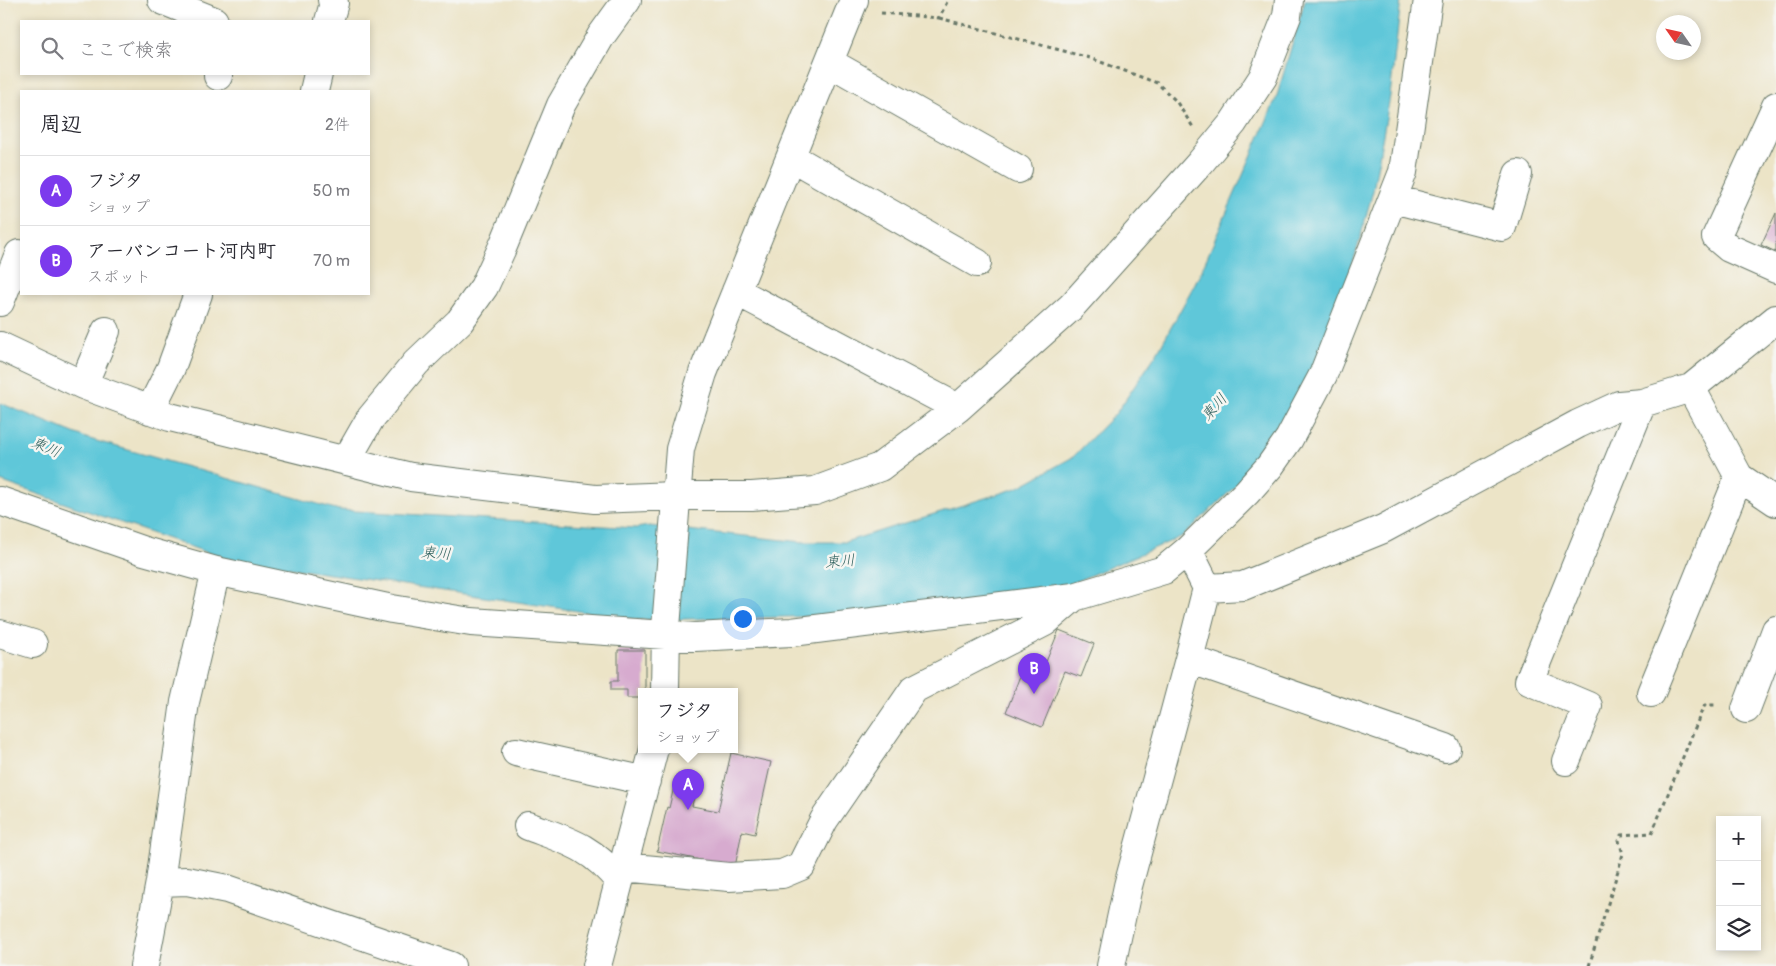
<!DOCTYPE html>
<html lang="ja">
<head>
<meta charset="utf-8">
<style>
	:root { --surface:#fff; --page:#f2f2f3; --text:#2b2b33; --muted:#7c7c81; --line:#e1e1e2; --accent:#7c3aed }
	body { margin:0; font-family:Pangolin,"Klee One",sans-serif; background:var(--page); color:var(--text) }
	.controls { position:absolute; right:15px; bottom:15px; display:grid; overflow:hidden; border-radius:0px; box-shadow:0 2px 8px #0003 }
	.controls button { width:45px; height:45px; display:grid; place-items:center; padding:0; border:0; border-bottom:1px solid var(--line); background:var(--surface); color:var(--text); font:25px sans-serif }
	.compass { position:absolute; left:1656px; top:15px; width:45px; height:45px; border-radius:50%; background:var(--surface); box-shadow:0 2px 8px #0003; rotate:304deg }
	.you { position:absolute; left:742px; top:618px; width:18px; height:18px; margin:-12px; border:4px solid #fff; border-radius:50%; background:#1a73e8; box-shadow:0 0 0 8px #1a73e833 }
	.badge { display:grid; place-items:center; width:32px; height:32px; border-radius:50%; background:var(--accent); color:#fff; font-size:16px; font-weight:700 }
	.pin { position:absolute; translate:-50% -41px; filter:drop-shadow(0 1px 2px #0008) }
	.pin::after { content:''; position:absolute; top:26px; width:18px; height:15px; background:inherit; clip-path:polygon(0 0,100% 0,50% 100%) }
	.popup { position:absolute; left:638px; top:688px; width:100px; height:65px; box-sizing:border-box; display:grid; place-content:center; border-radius:0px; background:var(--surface); filter:drop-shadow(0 1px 4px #0005); font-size:16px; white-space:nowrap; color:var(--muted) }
	.popup b { font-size:19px; color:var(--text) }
	.popup::after { content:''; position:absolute; left:50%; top:100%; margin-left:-10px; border:10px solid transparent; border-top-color:var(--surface) }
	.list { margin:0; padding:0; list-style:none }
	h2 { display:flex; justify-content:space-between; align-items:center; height:65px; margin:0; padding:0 20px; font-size:21px }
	h2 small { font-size:16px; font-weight:400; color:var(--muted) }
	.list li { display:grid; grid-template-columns:32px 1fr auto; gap:15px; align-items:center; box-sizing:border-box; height:70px; padding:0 20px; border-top:1px solid var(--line) }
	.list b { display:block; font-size:19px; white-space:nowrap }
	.list p { margin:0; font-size:16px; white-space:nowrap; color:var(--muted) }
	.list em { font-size:16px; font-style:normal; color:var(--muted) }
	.icon { flex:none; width:28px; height:28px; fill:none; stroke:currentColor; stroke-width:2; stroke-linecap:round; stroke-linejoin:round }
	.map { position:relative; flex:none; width:1776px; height:966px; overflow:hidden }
	.search { position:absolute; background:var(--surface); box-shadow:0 2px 8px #0003; left:20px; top:20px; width:350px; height:55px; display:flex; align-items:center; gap:12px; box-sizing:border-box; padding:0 18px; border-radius:0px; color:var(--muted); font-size:19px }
	.panel { position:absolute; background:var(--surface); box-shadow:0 2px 8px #0003; left:20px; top:90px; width:350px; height:205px; border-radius:0px }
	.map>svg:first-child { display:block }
	.water { fill:#5ec7d9; stroke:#3e8286 }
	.building { fill:#d7abcf }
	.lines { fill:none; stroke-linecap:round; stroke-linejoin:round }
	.minor-casing { stroke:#677767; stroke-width:30 }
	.path { stroke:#677767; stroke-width:3; stroke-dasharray:4 4; stroke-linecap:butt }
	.minor { stroke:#fff; stroke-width:28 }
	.labels { text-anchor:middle; stroke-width:5; stroke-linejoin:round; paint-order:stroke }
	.water-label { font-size:15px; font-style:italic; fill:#2f605d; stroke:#f6f6f2 }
</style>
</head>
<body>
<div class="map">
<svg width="1776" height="966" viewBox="0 0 1776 966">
	<rect width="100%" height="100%" fill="#f6f6f2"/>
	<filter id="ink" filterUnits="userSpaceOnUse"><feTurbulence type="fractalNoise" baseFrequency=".02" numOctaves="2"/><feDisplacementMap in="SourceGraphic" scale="10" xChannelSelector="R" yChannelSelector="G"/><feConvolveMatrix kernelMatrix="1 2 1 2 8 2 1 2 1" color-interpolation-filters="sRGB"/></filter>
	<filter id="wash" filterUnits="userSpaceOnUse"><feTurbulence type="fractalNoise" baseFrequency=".0096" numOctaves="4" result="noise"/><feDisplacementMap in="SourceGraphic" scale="20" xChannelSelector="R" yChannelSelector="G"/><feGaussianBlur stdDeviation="1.12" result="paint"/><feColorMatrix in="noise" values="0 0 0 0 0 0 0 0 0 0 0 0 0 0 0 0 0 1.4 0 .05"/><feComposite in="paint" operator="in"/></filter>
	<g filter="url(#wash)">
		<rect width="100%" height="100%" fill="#ece4c7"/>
		<!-- water -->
		<path class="water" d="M1305,0H1401L1390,96L1373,191L1358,246L1341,302L1304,396L1241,481L1183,536L1058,589L881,615L638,620L223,558L0,481V403L86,438L339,510L636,528L649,526L803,542H845L1017,488L1073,457L1117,412L1157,353L1199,276L1276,99Z"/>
		<g id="blocks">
			<!-- building -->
			<path class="building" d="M1776,213V252L1761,245Z
				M1059,630L1094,644L1081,677L1065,671L1042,727L1006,712L1025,663L1043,669Z
				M618,650H645V691H642V698H627V690H611V681H618Z
				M731,753L771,762L755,834L742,831L735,867L657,851L667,807L669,808L677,774L698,778L692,806L718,811Z"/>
		</g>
	</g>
	<g filter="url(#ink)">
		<use href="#blocks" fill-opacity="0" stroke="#677767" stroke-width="1"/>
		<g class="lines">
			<!-- minor casing -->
			<g class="minor-casing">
				<path id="minor" d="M162,0L214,21
					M329,21L334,3L332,0
					M829,62L1018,169
					M218,76V74
					M314,91L318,74
					M1776,106L1716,237L1729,248L1776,269
					M791,157L977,263
					M1393,199L1502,227L1518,174
					M736,291L958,408
					M0,302L19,254
					M0,346L83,385L170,417L411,477L595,499L676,496H752L815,491L880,467L958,408L1071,307L1200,163L1233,123L1263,77L1287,16L1289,0
					M83,385L106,331
					M1691,388L1739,477L1776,502
					M150,410L171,368L198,294
					M346,461L370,419L416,363L460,321L484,287L503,246L561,105L601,36L627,0
					M0,501L144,551L216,571L392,609L471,622L695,637L792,632L1074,597L1164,570L1188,550L1247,492L1270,466L1289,439L1323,375L1403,172L1428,0
					M1207,588L1243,586L1383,529L1578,424L1619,405L1642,403L1691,388L1776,319
					M0,634L33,644
					M1189,659L1446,748
					M665,691L666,628L680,449L703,373L854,0
					M1651,693L1739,477
					M1746,709L1776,630
					M516,752L646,781
					M1566,761L1588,706L1529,681L1642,403
					M528,826C568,841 591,846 619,881
					M623,867L729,877L782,874L801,866L824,820L914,689L1045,622L1074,597
					M160,882L187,881L227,889L451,966
					M144,966L160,882L185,702L216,571
					M597,966L654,749
					M1111,966L1128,886L1189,659L1207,588L1188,550"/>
			</g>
			<!-- path -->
			<path class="path" d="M881,13L939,18L948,0
				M939,18L1090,58L1157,83L1176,101L1193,127
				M1589,966L1623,854L1619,841L1621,835L1652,833L1701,713L1705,705H1718"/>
			<!-- minor -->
			<use href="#minor" class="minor"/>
		</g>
	</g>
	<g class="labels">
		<!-- water labels -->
		<g class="water-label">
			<text transform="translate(1214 407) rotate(-48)" y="5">東川</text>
			<text transform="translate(46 447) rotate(24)" y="5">東川</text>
			<text transform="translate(436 553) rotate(4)" y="5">東川</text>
			<text transform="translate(840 561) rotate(-5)" y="5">東川</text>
		</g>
	</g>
</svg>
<div class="controls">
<button>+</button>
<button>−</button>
<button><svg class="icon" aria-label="layers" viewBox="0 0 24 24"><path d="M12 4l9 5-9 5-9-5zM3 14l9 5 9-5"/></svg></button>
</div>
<svg class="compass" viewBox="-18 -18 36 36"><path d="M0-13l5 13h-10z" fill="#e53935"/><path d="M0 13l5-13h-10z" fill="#7c7c81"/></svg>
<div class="you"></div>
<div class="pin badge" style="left:688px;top:810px">A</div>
<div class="popup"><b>フジタ</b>ショップ</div>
<div class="pin badge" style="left:1034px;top:694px">B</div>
<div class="search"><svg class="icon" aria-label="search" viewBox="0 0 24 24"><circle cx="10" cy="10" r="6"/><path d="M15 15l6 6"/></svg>ここで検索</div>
<section class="panel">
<h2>周辺<small>2件</small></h2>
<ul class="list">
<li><span class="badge">A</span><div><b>フジタ</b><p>ショップ</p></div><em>50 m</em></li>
<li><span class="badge">B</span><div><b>アーバンコート河内町</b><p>スポット</p></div><em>70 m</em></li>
</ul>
</section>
</div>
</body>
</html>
